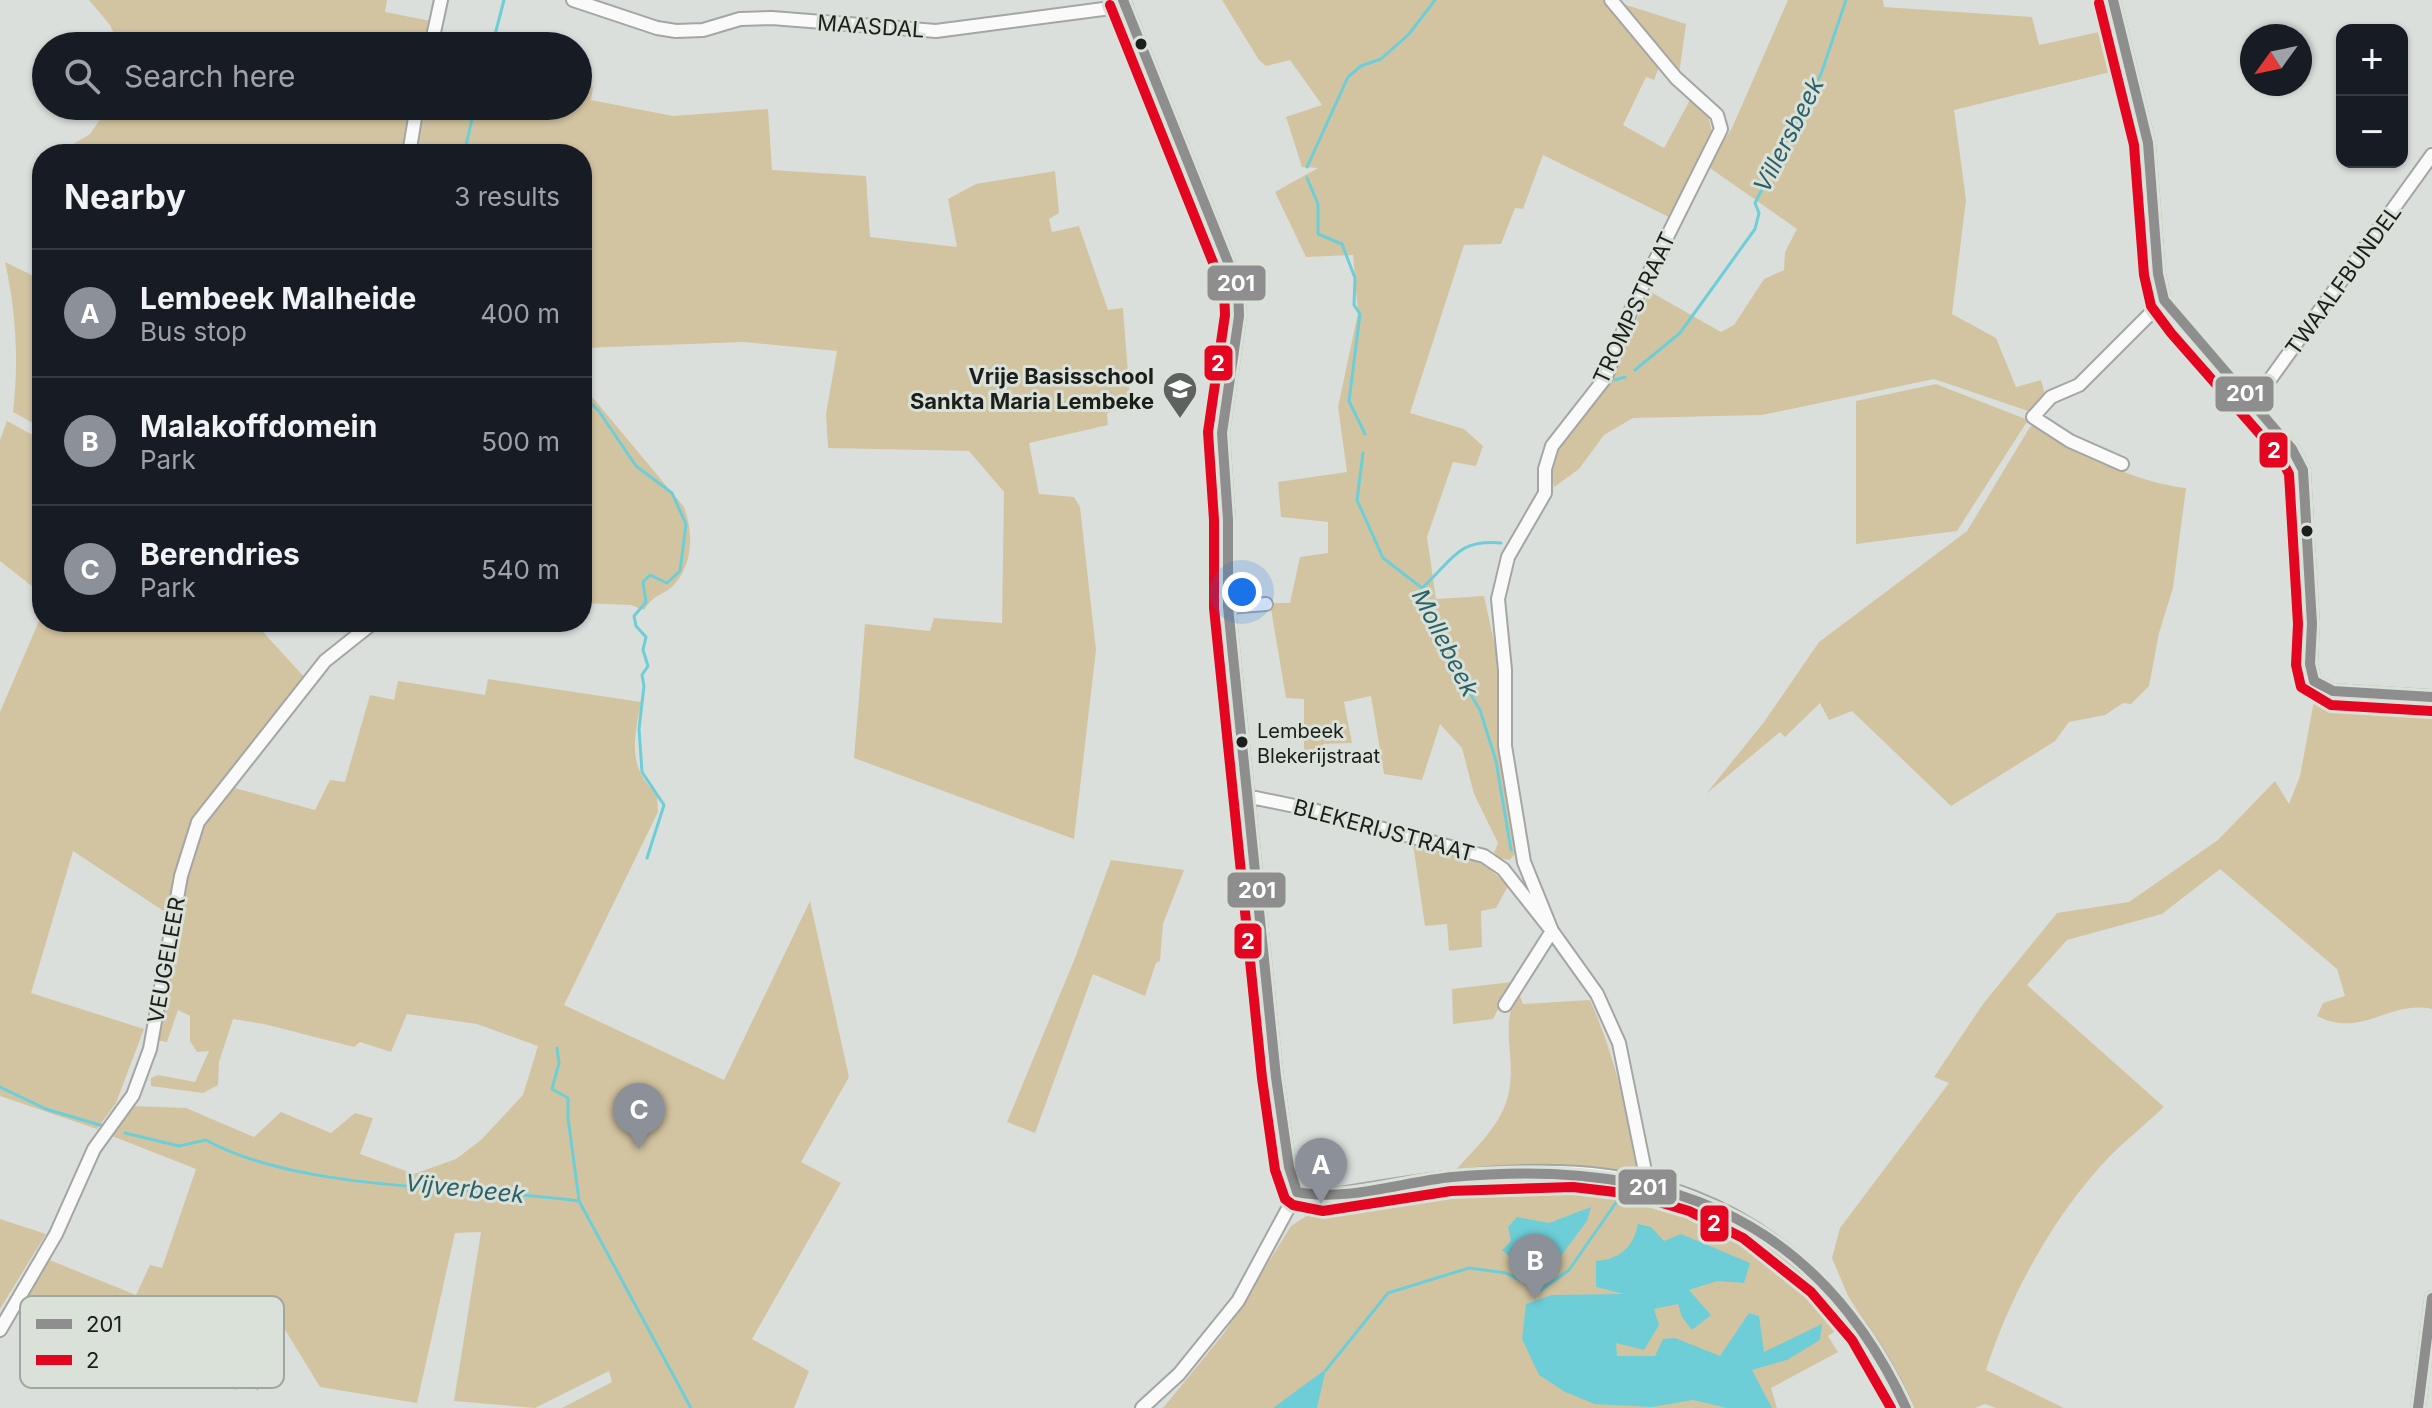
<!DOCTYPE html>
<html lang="en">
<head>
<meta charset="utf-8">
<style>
	:root { --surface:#171b24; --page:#242831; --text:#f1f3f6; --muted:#9ea1a6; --line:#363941; --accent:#8c9099 }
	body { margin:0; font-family:Inter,sans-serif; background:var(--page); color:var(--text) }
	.controls { position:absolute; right:24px; top:24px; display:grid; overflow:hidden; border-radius:16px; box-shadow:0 2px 6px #0004 }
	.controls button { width:72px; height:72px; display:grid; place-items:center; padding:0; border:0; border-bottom:2px solid var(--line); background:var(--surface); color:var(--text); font:40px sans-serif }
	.compass { position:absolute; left:2240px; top:24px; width:72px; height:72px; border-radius:50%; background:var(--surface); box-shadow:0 2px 6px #0004; rotate:237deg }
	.you { position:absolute; left:1242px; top:592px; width:28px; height:28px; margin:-20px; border:6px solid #fff; border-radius:50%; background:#1a73e8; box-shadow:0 0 0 12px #1a73e833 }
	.badge { display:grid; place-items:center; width:52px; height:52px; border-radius:50%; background:var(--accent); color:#fff; font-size:26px; font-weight:700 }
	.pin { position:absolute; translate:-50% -66px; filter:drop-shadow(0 2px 4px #0008) }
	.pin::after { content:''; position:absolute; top:42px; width:28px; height:24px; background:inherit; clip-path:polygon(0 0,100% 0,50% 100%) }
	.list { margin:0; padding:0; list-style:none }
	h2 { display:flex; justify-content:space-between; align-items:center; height:104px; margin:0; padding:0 32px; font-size:34px }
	h2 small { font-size:26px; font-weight:400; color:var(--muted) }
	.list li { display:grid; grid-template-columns:52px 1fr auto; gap:24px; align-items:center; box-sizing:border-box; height:128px; padding:0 32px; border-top:2px solid var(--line) }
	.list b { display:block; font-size:30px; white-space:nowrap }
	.list p { margin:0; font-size:26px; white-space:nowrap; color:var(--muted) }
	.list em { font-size:26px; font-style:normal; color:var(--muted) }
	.icon { flex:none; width:44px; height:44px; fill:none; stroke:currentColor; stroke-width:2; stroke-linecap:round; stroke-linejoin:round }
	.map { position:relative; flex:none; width:2432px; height:1408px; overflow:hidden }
	.search { position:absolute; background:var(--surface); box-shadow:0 2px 6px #0004; left:32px; top:32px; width:560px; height:88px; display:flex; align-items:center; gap:20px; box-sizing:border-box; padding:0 28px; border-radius:44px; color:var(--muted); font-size:30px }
	.panel { position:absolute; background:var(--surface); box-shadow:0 2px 6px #0004; left:32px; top:144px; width:560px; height:488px; border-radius:32px }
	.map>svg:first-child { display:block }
	.green { fill:#d3c4a1 }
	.water { fill:#6dced8 }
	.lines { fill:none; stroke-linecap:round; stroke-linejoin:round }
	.stream { stroke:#6dced8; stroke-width:3 }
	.minor-casing { stroke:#a3a6a3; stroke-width:16 }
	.minor { stroke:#fafafa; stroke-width:12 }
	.bus-1-casing { stroke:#d9e1d9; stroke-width:16 }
	.bus-2-casing { stroke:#d9e1d9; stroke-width:16 }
	.bus-1 { stroke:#8d8e8d; stroke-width:10 }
	.bus-2 { stroke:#e40521; stroke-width:10 }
	.bus-dot { fill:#1b1e1b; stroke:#d9e1d9; stroke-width:3 }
	.labels { text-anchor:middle; stroke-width:6; stroke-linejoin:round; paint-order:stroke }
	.bus-label { font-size:20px; fill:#1b1e1b; stroke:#d9e1d9; text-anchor:start }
	.street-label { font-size:22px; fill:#1b1e1b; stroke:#d9e1d9 }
	.poi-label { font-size:22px; font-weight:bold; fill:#1b1e1b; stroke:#d9e1d9; text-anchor:end }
	.water-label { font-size:24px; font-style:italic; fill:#2a6067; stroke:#d9e1d9 }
	.key { fill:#d9e1d9; stroke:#a0a6a0; stroke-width:2 }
	.key-label { font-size:22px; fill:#1b1e1b }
	.line-badge { stroke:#d9e1d9; stroke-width:3 }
	.badge-label { font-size:22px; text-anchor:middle; font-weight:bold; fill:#fff }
</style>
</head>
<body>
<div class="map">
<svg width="2432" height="1408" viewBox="0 0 2432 1408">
	<rect width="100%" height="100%" fill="#dbdfdb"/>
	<!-- green -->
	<path class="green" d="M89,0H387L385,12L431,21L425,46H119L110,25Z
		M1222,0H1603L1659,67L1654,80L1646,77L1623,125L1664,148L1691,98L1708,116L1713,136L1673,219L1543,155L1523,209L1515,208L1501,244L1464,245L1410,413L1464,429L1483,446L1476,466L1453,462L1427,537L1436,599L1484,596L1502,678L1498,733L1517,851L1510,860L1499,858L1494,853L1498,843L1474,794L1462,748L1440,724L1422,780L1384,774L1371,696L1344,702L1352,743L1323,744L1320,754L1304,752V699L1286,698L1270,603H1290L1300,557L1328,553V522L1281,517L1278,482L1347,472L1338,407L1358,313L1353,255L1306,257L1275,192L1318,168L1302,167L1286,117L1322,105L1290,60L1266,66L1259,60Z
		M1788,0H1883L1884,7L2032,17L2039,45L2113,29L2123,69L1954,110L1966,200L1952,314L1996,338L2016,387L2041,380L2045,394L2031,412L1934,379L1762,415L1633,418L1604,435L1579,469L1554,487L1551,469L1555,450L1600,396L1619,361L1649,291L1721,332L1734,325L1764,279L1784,270L1785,252L1797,229L1707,166L1732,128Z
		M1614,1L1686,24L1679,75Z
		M578,82L593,87L591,100L673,116L768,109L772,170L866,176L870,237L957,247L948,199L976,184L1055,171L1059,213L1049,219L1052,232L1079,226L1108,310L1123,308L1130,399L1122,401L1124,408L1107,413L1108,425L1029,443L1039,494L1074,497L1080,507L1096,650L1074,839L854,758L865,624L930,631L934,618L1002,623L1004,492L969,451L828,448L826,414L837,351L744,342L582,348V154C537,154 452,161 413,141L422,106H578Z
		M109,106H411L401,154H57L90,134Z
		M5,262L42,280V428L13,412C19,362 16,311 5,262Z
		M1936,384L2028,420L1957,531L1856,544V401Z
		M582,390L593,398L684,507C694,533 693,565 673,586C661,597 656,592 644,610L631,605L582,603Z
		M7,421L42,440V594L0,561V440Z
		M2037,424C2080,455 2134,482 2186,488L2173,588L2159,633L2149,686L2131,704L2123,703L2105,715L2069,722L2055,741L1951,806L1852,711L1829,720L1820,703L1785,737L1780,732L1706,794L1764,722L1819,642L1967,531L2030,427Z
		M42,614V622H254L306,679L191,819L165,912L73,851L31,993L144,1029L116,1103L97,1129L0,1096V712Z
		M488,679L641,702C634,739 627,767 657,794L658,812L564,1005L724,1080L810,901L849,1077L801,1162L841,1183L752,1339L809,1371L794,1408H562L612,1382L609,1371L535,1408L454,1401L481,1232L455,1233L417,1403L320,1387L284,1328V1337L258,1391L241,1380L236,1390L168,1371L165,1366L21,1307L47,1259L136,1295L150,1265L162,1268L196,1169L112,1136L134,1106L186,1108L254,1137L281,1112L331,1133L355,1113L373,1118L360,1154L414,1174L456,1159L481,1140L523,1095L538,1046L477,1024L407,1014L391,1052L360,1042L354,1047L264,1024L233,1019L219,1062L218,1085L203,1093L151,1086V1078L158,1075L195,1082L209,1051L197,1052L190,1041V1016L178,1010L167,1042L155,1040L191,848L212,805L231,787L315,810L330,780L345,782L370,695L394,700L398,681L485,695Z
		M2314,701L2432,705V1009C2389,1000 2362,1039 2317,1016L2323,1003L2345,996L2337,969L2220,869L2162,914L2067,940L2027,985L2164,1107C2146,1124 2126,1140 2109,1157C2054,1215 2010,1295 1986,1370L2064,1408H1996L1985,1404L1975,1408H1913L1886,1355L1848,1296L1832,1258L1840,1228L1949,1083L1934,1077L1983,1004L2057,913L2129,902L2218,840L2275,781L2289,804L2300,776Z
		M1413,844L1481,861L1508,886L1496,908L1481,911L1482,947L1449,951L1447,924L1425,926Z
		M1111,860L1184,870L1163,924L1160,961L1156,963L1145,996L1093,974L1035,1133L1007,1122L1075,958Z
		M1512,982L1493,1019L1453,1024L1452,989Z
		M1518,991L1523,1004L1590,1000C1614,1053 1626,1109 1638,1166L1635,1171L1554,1165L1509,1166L1452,1174C1474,1149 1503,1125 1509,1091C1516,1055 1499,1027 1518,991Z
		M1552,1179L1625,1188L1725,1216L1801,1272L1847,1323L1828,1336L1838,1352L1771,1388L1777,1408H1163L1225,1332L1291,1226L1325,1204Z
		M0,1219L46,1234L0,1309Z"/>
	<!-- water -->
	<path class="water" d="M1591,1207L1587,1221L1552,1268L1527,1272L1502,1250L1511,1241L1508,1227L1517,1217L1549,1223Z
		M1638,1224L1651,1227L1664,1241L1681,1234L1750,1263L1744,1283L1717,1281L1689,1290L1711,1315L1692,1330L1682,1317L1678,1304L1654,1309L1659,1325L1644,1350L1616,1343L1617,1356H1655L1663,1339L1675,1338L1720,1356L1749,1313L1759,1316L1764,1352L1822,1324L1820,1340L1787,1360L1752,1370L1772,1408H1727L1693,1400L1652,1407L1595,1404L1565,1392L1539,1375L1522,1339L1526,1304L1552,1295L1624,1294L1596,1287V1261C1620,1259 1633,1248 1638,1224Z
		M1326,1369L1317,1408H1273Z"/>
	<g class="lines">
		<!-- stream -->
		<path class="stream" d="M492,46L504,0
			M464,154L475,106
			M1307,167L1348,77L1361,66L1381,59L1409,34L1435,0
			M1307,178L1318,204V234L1342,244L1355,278L1354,305L1360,314L1349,401L1365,434
			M1635,370L1680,333L1755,229L1759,213L1755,203L1821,74L1846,0
			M1615,380L1625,377
			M582,395L598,410L636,466L672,493L686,524L680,571L667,583L650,575L643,582L646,602L634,616L636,626L646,637L643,650L648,666L642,675L644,686L639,729L642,772L664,805L647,858
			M1363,453L1357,500L1383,558L1422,588L1445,652L1480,710L1496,761L1511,850
			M1423,587C1453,560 1457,539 1501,543
			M557,1048L559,1063L552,1089L568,1098V1118L579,1200
			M0,1087L46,1109L103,1126
			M125,1133L179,1146L206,1140C299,1192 470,1186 579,1201L691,1408
			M1326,1370L1388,1293L1469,1268L1506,1273L1541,1290L1569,1270L1622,1194"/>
		<!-- minor casing -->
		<g class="minor-casing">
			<path id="minor" d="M573,0L657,28L676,31L703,30L740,19L772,18L936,31L1126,6
				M1123,0L1238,287L1239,316L1222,433L1228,520V607L1276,1077L1289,1167L1297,1192
				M2113,0L2148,143L2158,274L2164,300L2181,324L2292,449L2303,470L2312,624L2310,664L2314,681L2333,691L2432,697
				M431,46L441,0
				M409,154L417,106
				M2253,403L2432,155
				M2122,464L2070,441L2033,417L2051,397L2079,385L2164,300
				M1228,607L1266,604
				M1246,796L1309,809L1484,856L1503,869L1552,931L1597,994L1619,1043L1647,1181
				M1552,931L1524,862L1505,746V670L1498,599L1508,557L1545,493V469L1552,446L1606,377L1633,305L1721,129L1717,115L1676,78L1611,0
				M1505,1005L1552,931
				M1297,1192L1322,1197C1492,1168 1664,1138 1805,1267C1849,1308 1882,1352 1906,1408
				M0,1330L56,1234L94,1149L133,1095L150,1049L181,876L198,822L325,661L374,622
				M1142,1408L1179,1374L1238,1301L1297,1192
				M2418,1408L2432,1298"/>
		</g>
		<!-- minor -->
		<use href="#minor" class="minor"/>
		<!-- bus-1 casing -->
		<g class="bus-1-casing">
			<path id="bus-1" d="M1123,0L1238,287L1239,316L1222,433L1228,520V607L1276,1077L1289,1167L1297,1192
				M2113,0L2148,143L2158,274L2164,300L2292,449L2303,470L2312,624L2310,664L2314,681L2333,691L2432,697
				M1297,1192C1347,1202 1402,1182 1452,1177C1657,1158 1815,1211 1906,1408
				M2418,1408L2432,1298"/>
		</g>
		<!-- bus-2 casing -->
		<g class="bus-2-casing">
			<path id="bus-2" d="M2099,3L2134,145L2144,275L2151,306L2171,333L2280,457L2289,474L2298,624L2296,665L2301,687L2331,705L2431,711
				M1110,5L1224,290L1225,315L1208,432L1214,520V608L1262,1078L1275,1170L1285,1199L1293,1205L1323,1211L1451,1191L1573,1187L1632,1194L1689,1211L1743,1238L1811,1292L1852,1340L1891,1408"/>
		</g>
		<!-- bus-1 -->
		<use href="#bus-1" class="bus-1"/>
		<!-- bus-2 -->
		<use href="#bus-2" class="bus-2"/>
	</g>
	<!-- icons -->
	<defs>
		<g id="school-pin" transform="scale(1.8)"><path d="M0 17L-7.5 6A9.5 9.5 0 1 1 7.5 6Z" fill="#5e625e" stroke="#d9e1d9"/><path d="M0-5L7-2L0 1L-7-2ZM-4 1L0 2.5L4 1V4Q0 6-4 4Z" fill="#fff"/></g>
	</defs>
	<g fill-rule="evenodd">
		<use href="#school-pin" x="1180" y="389"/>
	</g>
	<!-- markers -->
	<g class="bus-dot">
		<circle cx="1141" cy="44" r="7"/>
		<circle cx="2307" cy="531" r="7"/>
		<circle cx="1242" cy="742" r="7"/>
	</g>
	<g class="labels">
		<!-- bus labels -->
		<g class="bus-label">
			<text x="1257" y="738">Lembeek<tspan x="1257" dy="25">Blekerijstraat</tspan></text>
		</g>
		<!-- street labels -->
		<g class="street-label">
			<text transform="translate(871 26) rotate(4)" y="8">MAASDAL</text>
			<text transform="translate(2343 280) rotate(-54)" y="8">TWAALFBUNDEL</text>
			<text transform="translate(1634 308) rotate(-65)" y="8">TROMPSTRAAT</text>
			<text transform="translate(1384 830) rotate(15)" y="8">BLEKERIJSTRAAT</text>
			<text transform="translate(166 960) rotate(-80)" y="8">VEUGELEER</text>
		</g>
		<!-- poi labels -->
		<g class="poi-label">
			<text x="1154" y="384">Vrije Basisschool<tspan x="1154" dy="25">Sankta Maria Lembeke</tspan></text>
		</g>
		<!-- water labels -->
		<g class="water-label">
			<text transform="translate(1789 135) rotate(-63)" y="8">Villersbeek</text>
			<text transform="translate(1445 643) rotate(63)" y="8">Mollebeek</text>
			<text transform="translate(465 1189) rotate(6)" y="8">Vijverbeek</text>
		</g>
	</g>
	<!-- legend -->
	<rect x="20" y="1296" width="264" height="92" rx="12" class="key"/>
	<rect x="36" y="1319" width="36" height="10" fill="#8d8e8d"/>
	<rect x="36" y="1355" width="36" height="10" fill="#e40521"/>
	<g class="key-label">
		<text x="86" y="1332">201</text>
		<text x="86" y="1368">2</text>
	</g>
	<g class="line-badge">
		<rect x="1206" y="264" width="61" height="38" rx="8" fill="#8d8e8d"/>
		<rect x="1203" y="344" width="31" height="38" rx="8" fill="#e40521"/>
		<rect x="2214" y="375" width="61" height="38" rx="8" fill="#8d8e8d"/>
		<rect x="2258" y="431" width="31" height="38" rx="8" fill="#e40521"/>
		<rect x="1226" y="871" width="61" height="38" rx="8" fill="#8d8e8d"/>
		<rect x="1233" y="922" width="30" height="38" rx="8" fill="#e40521"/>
		<rect x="1617" y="1168" width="61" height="38" rx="8" fill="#8d8e8d"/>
		<rect x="1699" y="1204" width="31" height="39" rx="8" fill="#e40521"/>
	</g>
	<g class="badge-label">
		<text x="1236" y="291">201</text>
		<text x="1218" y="371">2</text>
		<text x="2245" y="401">201</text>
		<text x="2274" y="458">2</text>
		<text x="1257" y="898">201</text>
		<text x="1248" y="949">2</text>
		<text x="1648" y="1195">201</text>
		<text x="1714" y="1231">2</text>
	</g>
</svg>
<div class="controls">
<button>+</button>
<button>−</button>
</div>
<svg class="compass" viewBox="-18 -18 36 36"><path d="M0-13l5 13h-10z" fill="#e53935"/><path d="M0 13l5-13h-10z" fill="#9ea1a6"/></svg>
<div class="you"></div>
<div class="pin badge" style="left:1321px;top:1204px">A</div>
<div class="pin badge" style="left:1535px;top:1300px">B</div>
<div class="pin badge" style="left:639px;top:1149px">C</div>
<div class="search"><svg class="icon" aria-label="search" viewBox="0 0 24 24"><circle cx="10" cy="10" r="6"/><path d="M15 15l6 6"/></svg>Search here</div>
<section class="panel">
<h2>Nearby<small>3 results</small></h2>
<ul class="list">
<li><span class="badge">A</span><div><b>Lembeek Malheide</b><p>Bus stop</p></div><em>400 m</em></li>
<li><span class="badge">B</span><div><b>Malakoffdomein</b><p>Park</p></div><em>500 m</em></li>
<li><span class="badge">C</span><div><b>Berendries</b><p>Park</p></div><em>540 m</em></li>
</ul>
</section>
</div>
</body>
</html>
